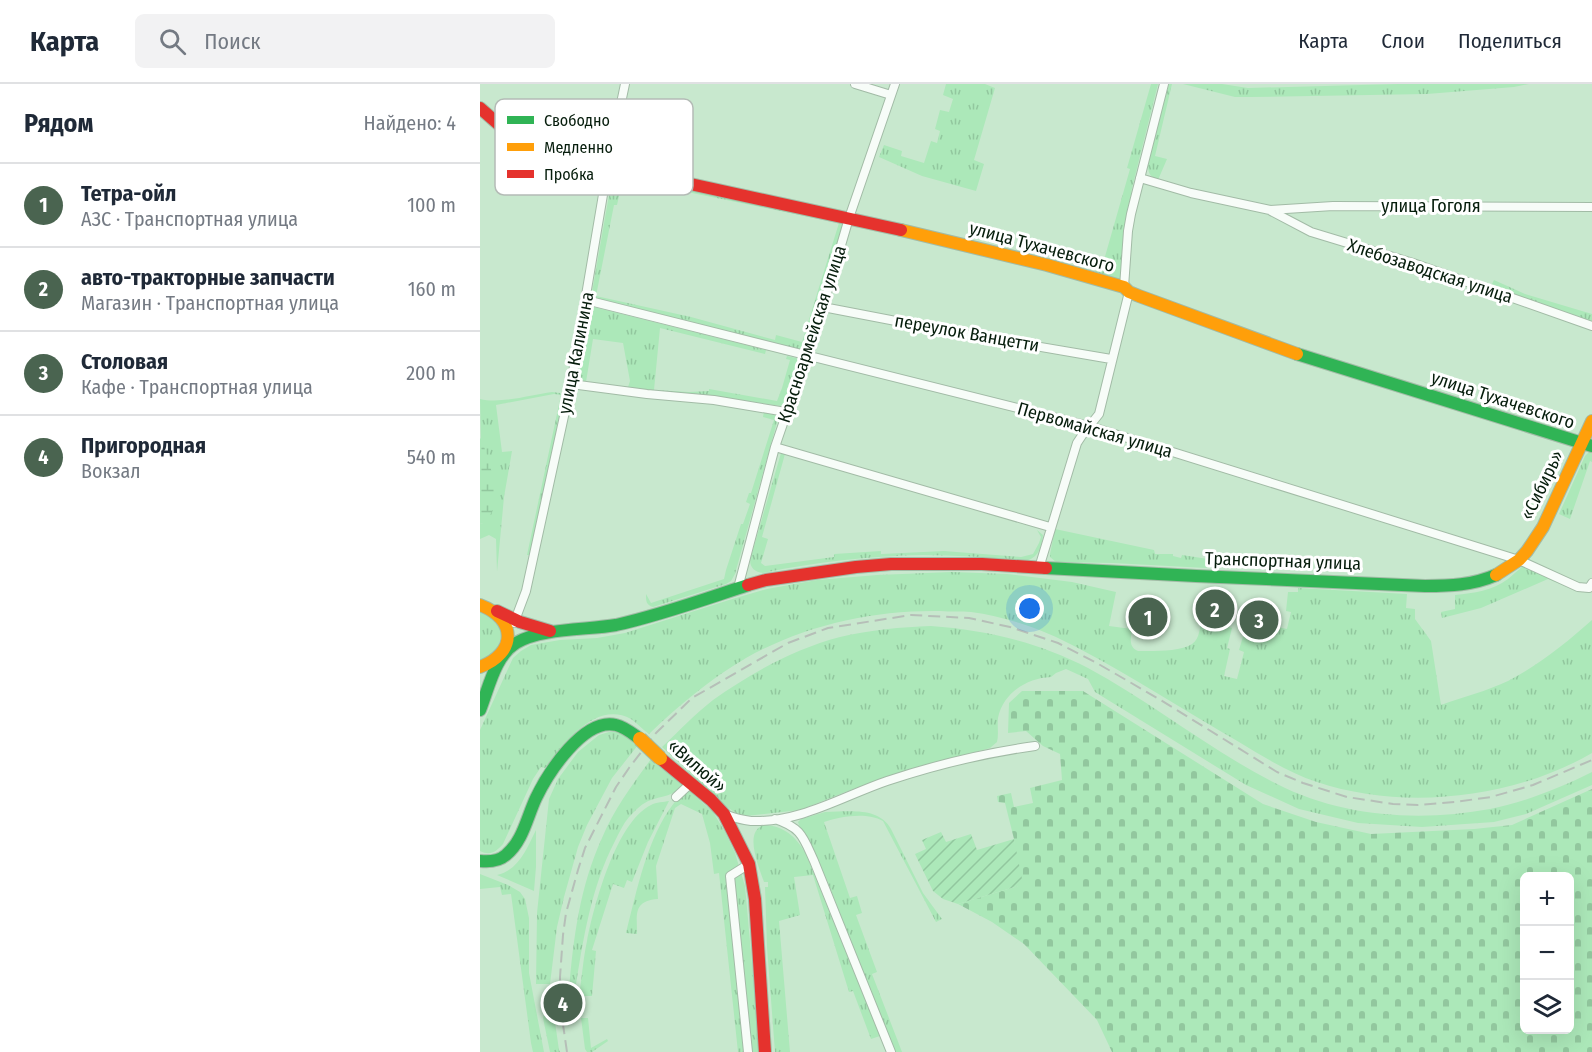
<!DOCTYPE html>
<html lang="ru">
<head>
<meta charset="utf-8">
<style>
	:root { --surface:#fff; --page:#f2f2f3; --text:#1f2937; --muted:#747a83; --line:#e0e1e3; --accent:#4a6450 }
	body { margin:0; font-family:"Fira Sans Condensed",sans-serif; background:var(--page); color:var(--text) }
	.controls { position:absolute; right:18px; bottom:18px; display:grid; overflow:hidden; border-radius:9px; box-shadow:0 6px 24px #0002 }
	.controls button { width:54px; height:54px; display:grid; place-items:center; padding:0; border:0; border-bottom:2px solid var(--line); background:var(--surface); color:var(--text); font:30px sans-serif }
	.you { position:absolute; left:550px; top:525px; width:21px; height:21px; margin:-15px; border:4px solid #fff; border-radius:50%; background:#1a73e8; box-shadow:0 0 0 9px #1a73e833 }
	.badge { display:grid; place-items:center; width:39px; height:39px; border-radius:50%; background:var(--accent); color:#fff; font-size:20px; font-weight:700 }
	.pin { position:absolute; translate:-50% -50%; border:3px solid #fff; box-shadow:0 2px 6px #0006 }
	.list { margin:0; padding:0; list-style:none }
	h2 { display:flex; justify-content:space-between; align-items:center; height:78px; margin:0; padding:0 24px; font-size:26px }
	h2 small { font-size:20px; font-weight:400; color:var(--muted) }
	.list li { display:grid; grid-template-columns:39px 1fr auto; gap:18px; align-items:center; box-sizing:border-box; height:84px; padding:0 24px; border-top:2px solid var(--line) }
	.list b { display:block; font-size:22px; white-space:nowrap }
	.list p { margin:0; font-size:20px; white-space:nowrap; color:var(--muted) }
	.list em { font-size:20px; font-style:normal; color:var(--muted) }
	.icon { flex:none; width:33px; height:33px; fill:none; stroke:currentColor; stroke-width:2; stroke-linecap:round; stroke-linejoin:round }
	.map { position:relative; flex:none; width:1112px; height:968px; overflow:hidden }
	header { display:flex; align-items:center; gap:36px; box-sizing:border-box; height:84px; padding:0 30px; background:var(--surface); border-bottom:2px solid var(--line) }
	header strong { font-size:28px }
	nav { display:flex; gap:33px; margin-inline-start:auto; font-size:21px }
	.search { width:420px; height:54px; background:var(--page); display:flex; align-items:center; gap:15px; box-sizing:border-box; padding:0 21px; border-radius:9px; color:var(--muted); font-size:22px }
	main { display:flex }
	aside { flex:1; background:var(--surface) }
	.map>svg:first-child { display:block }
	.grass { fill:url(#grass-tufts); fill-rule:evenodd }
	.wetland { fill:url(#wetland-marsh) }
	.cemetery { fill:url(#cemetery-stones); fill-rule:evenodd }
	.garden { fill:url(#garden-furrows) }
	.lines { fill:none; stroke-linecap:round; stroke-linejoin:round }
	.street-casing { stroke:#a2bba6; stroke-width:10 }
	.fast-casing { stroke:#a2bba6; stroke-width:14 }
	.slow-casing { stroke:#a2bba6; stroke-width:14 }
	.jam-casing { stroke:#a2bba6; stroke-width:14 }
	.street { stroke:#f7fcf8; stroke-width:8 }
	.fast { stroke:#30b455; stroke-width:12 }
	.slow { stroke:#ff9f0a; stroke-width:12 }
	.jam { stroke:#e5322d; stroke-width:12 }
	.rail { stroke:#b6bfb8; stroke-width:2; stroke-dasharray:12 6; stroke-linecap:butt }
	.slow-bridge-casing { stroke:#a2bba6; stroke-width:16; stroke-linecap:butt }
	.slow-bridge { stroke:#ff9f0a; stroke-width:14 }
	.labels { text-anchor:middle; stroke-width:6; stroke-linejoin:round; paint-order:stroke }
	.street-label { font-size:18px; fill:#061d0c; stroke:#fff }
	.key { fill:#fff; stroke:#b4bbb6; stroke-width:1.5 }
	.key-label { font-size:16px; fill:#061d0c }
</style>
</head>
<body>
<header>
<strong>Карта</strong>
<div class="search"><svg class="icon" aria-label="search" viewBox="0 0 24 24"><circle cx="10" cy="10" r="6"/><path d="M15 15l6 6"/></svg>Поиск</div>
<nav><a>Карта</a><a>Слои</a><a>Поделиться</a></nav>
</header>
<main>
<aside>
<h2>Рядом<small>Найдено: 4</small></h2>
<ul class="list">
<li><span class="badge">1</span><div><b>Тетра-ойл</b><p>АЗС · Транспортная улица</p></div><em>100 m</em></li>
<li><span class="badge">2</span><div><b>авто-тракторные запчасти</b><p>Магазин · Транспортная улица</p></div><em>160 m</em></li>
<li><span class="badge">3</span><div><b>Столовая</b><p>Кафе · Транспортная улица</p></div><em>200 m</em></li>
<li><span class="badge">4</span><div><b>Пригородная</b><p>Вокзал</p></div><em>540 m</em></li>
</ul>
</aside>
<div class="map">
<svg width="1112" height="968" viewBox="0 0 1112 968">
	<defs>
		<pattern id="grass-tufts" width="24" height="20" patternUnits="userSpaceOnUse" patternTransform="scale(1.5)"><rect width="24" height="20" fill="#ace8b9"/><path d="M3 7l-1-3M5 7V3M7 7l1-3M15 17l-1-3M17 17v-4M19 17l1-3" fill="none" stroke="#92c79e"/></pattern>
		<pattern id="wetland-marsh" width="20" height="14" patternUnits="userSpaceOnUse" patternTransform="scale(1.5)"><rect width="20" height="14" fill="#ace8b9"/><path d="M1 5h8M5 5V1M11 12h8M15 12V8" fill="none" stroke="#92c79e"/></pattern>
		<pattern id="cemetery-stones" width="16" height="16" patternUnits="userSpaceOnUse" patternTransform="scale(1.5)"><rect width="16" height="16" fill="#ace8b9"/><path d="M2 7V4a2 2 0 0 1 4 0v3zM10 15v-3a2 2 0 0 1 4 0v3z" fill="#92c79e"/></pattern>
		<pattern id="garden-furrows" width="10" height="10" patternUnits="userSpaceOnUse" patternTransform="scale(1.5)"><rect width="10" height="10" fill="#ace8b9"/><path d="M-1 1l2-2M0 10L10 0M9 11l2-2" fill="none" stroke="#92c79e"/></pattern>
	</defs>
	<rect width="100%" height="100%" fill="#c8e8ce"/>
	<!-- grass -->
	<path class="grass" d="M466,0H505L515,4L494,76L504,80L496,107L442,92L399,73L404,61L422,67L421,72L444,79L451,57L457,59L460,47L455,45L460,26L469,28L473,15L463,11Z
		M671,0H678L652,104L645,149L640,197L615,190V188L619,185L622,176H624L650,85L647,84Z
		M689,0H692L675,72L687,75L678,96C669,92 668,89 668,79Z
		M703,0H742L768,4L918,0H1049L1034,3L947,10L770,13H755Z
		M133,88L366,136L324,266L111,214ZM139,94L359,139L322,258L296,251L295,256L211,233L116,212L134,121H137L140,108L136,107Z
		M1014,196L1045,210L1112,230V237L1033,211L1034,208L1012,200Z
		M110,222L286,266L285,270L180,244L174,306L209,308L229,307V305L297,317L302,304L310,276L306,275L307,272L320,275L304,320L301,322L226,311H214L102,299L98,293ZM113,255L143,259L150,297L148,303L106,298Z
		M72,308L80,309L83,313L51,471H47L81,311L74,310L16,321L22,368L32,367L24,413L17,488L16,455L9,451L0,455V439L3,440L0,315C21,320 50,311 72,308Z
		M284,327L299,331L255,490L251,497L246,500L173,523C166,521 166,517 166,510L171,519L244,495L246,486L261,440H263L270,420L266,418L269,409H271L294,336L283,333Z
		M1109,368L1112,369V378L1110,377L1090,435L1079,430L1105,372Z
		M301,369L305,370L282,453L288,455L281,479L285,482L354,473V470L401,467V470L464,467L541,473L553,470L559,459L561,453L557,446L563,451C562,461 559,473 548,476C513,474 478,471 443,471C389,472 335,478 283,489C275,488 270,484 270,476Z
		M575,445L674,466L675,470H693V472L701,474L702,471L728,475V477L730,478V481L726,484L633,479L576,478L570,473V470Z
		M1043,482L1093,503L1095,506L1068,495L1001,524L962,534L961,528L975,525V511C994,509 1012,507 1028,495C1033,491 1038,486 1043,482Z
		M472,488L527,490L592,498L636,508L629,542L652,545C651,554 648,563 658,567C672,567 700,568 712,560C720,555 720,542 722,533L737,537L743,518L753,520L748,543L752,544L747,564L750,565L744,592L757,595L764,568L759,566L764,549L794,554L797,543L807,545L811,528L806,527L808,508H818V504L927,510L926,524L935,525V535L951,557L961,621C983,613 1007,607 1028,597C1059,581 1086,559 1112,536V669C1033,715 923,727 837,698C809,689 784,673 759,658C705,627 653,593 598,564C565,546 528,533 491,528C481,527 470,528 460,527C393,526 325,541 266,574C230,595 198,622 169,650C163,646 157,639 151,635C115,616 84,660 65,684L61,683L53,695L23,760C16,768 10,772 0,767V646L27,587L33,574L41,567L51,561L80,556L117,554L145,549L249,516L287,505L337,496L397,491Z
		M0,526L7,528L22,548L17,568L0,578Z
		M451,542C506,546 558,558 608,584C673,619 731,667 797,700C861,733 940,738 1010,725C1045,718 1080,704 1112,688V701L1046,730L1014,738L942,743L878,739L819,725L766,701L615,608L608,595L586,585L576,589L571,593C547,594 523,609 518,634C517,642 519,650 517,658L510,664L442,683L373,705L320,726L266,732L256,729L247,723L182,663C199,647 215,630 233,616C271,589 314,565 360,553C390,546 421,543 451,542Z
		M129,648H139L158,661L132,694L107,741L98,763L84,813L77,843L70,900H56L57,829L69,715L78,695L98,668L119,651Z
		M171,675L202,701C192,713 185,711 171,716C162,719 156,726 149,733C143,740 139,749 135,757C111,803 103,856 95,907H89C93,855 100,802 122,754C134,725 153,700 171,675Z
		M208,706L233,728L245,748L255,769L265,802L280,968H258L239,789L234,790L230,759L222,730L201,720L195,724L176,782L178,815C153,817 157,830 157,850L146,849C157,806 167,754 194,719C198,714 203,710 208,706Z
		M189,717L168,758L152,798L147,796L144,804L133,800L112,866L116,867L112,912H99C102,894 103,875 107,857C114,821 136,738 171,721C176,718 184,718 189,717Z
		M345,728C368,728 398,722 411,745L443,809L462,835L456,838L403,737C387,728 362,732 344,738L370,814L377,812L382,829L376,831L397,888L392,890L422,968H415L346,794L319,741L318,738L321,735Z
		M284,741C305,742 316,753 326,770L400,952L391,955L373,907L369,908L333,791L314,793L320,831L299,837L310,968H295L287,863L285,803H288V798H284C279,783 263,747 284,741Z
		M56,746V783L54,807L17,791C39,786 47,764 56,746Z
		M0,790L28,801L40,808L45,815L49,834V889L64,968H53L51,959L31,810L22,811L20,803L0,805Z
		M72,917L79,966L80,968H70L63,934L67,919Z
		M101,934H108L111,964L127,955L128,957L112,968H107L105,965Z"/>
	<!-- wetland -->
	<path class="wetland" d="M0,354L2,356C9,381 27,418 3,440L0,439Z"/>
	<!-- cemetery -->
	<path class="cemetery" d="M542,607H603L783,720L836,738L891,750L994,745L1032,741L1112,705V968H632L617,936L544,860L512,838L478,820L538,802L534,755L525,719L518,718L517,712L531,709L534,723L553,719L550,704L582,696L580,670L563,662L546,647L528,649L529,619ZM1044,792H1090V946H1044Z"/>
	<!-- garden -->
	<path class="garden" d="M461,748L466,758L491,750L497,766L534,755L542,795L538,802L478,820L463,815L453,807L435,770L446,765L442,756Z"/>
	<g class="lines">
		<!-- street casing -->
		<g class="street-casing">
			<path id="street" d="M375,0L411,11
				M660,94L711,109L790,126L853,122L1112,123
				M791,127L831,148L933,179L1112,242
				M644,203L648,147L651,130L684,0
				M106,216L609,342L1039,476L1098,503L1109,504L1112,499
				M343,223L473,248L631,275
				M91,300L167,310L234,316L306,328
				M295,363L570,443
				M559,484L597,359L603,350L619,330L649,208
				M258,504L295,363L343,223L369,134L415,0
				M34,539L46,507L91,300L128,81L145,0
				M196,713L211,699
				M244,730C252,733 262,736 271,737C320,739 363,712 407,697C455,681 505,669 555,662
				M295,735C322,744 323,753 334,777L411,968
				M268,968L250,792L269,780"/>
		</g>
		<!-- fast casing -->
		<g class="fast-casing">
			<path id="fast" d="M817,270L1112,362
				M566,484L716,492L945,502C970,502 993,501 1016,491
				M0,626C9,603 15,572 36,559C60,544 108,546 136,541C181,531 225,515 268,501
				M0,777C9,778 19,777 26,771C43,757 47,733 56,714C68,689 104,633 136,641C145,643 153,650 160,655"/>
		</g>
		<!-- slow casing -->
		<g class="slow-casing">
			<path id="slow" d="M421,146L567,181L644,203L649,208L659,212L817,270
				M1016,491L1039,476L1047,467L1063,443L1112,337
				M0,521C37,535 37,569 0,583"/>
		</g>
		<!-- jam casing -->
		<g class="jam-casing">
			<path id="jam" d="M0,24L41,60L55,66L421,146
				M268,501L286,496L376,483L411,480H502L566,484
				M17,527L40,538L70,547
				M180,674L231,716L244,730L269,780L275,815L285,968"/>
		</g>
		<!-- street -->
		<use href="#street" class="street"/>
		<!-- fast -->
		<use href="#fast" class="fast"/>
		<!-- slow -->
		<use href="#slow" class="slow"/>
		<!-- jam -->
		<use href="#jam" class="jam"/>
		<!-- rail -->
		<path class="rail" d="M87,968L80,920V893L83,851L86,829L98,786L105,764L136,703L149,684L176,649L212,614L308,559L348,544L431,531L489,534L530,543L578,559L615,578L679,615L797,688L823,699L867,713L913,720L938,721L975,718L1011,713L1053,701L1112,676"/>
		<!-- slow-bridge casing -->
		<g class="slow-bridge-casing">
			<path id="slow-bridge" d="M160,655L180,674"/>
		</g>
		<!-- slow-bridge -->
		<use href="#slow-bridge" class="slow-bridge"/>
	</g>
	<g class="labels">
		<!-- street labels -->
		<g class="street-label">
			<text x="951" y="128">улица Гоголя</text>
			<text transform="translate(562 163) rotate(15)" y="6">улица Тухачевского</text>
			<text transform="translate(950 187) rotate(18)" y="6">Хлебозаводская улица</text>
			<text transform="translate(487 249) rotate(10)" y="6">переулок Ванцетти</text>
			<text transform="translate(332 250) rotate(-72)" y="6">Красноармейская улица</text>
			<text transform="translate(96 269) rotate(-79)" y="6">улица Калинина</text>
			<text transform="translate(1023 316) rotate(18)" y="6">улица Тухачевского</text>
			<text transform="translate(615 346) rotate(16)" y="6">Первомайская улица</text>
			<text transform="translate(1062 401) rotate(-64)" y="6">«Сибирь»</text>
			<text transform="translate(803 477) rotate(2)" y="6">Транспортная улица</text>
			<text transform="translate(217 682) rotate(41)" y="6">«Вилюй»</text>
		</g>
	</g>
	<!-- legend -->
	<rect x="15" y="15" width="198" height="96" rx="9" class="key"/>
	<rect x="27" y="32" width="27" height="8" fill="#30b455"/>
	<rect x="27" y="59" width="27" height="8" fill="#ff9f0a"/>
	<rect x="27" y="86" width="27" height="8" fill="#e5322d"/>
	<g class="key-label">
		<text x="64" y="42">Свободно</text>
		<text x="64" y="69">Медленно</text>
		<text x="64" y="96">Пробка</text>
	</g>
</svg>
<div class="controls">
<button>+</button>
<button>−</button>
<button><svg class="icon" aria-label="layers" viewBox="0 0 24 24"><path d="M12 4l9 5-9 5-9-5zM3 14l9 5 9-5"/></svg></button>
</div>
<div class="you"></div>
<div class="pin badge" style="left:668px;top:533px">1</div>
<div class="pin badge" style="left:735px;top:525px">2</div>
<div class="pin badge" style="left:779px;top:536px">3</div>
<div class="pin badge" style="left:83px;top:919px">4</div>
</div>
</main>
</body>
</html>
